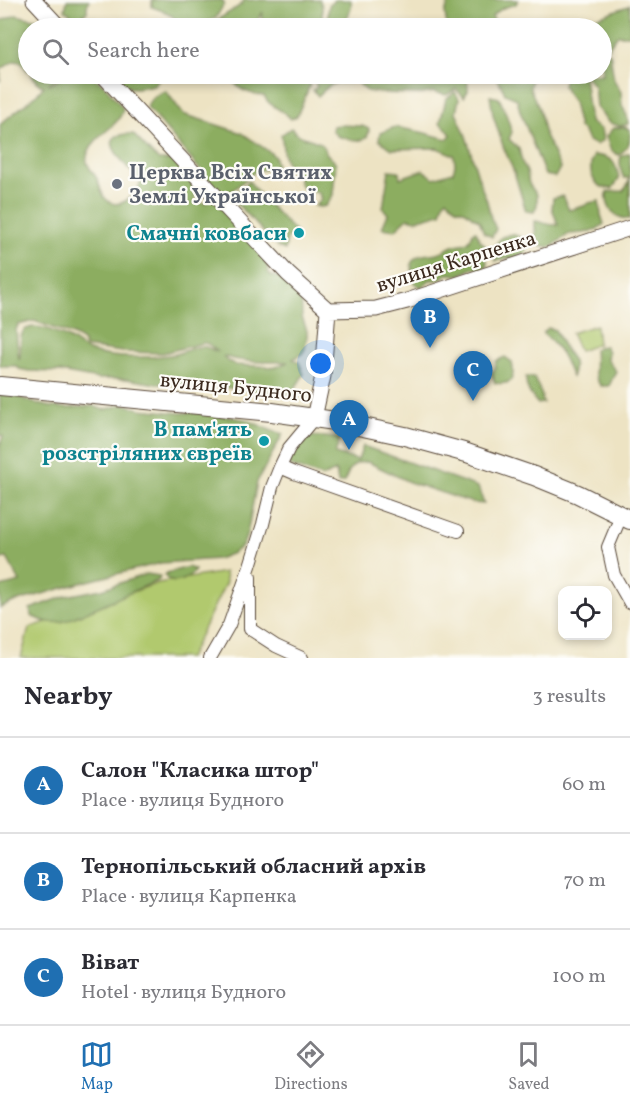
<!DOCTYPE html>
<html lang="en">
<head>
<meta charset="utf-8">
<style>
	:root { --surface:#fff; --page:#f7f7f7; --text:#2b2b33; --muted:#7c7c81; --line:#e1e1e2; --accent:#1f6fb2 }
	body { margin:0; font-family:Vollkorn,serif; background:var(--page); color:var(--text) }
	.controls { position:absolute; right:18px; bottom:18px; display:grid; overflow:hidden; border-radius:12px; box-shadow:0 3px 9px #0003 }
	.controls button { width:54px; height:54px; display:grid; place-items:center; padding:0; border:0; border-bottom:2px solid var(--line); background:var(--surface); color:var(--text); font:30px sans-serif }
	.you { position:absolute; left:321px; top:364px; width:21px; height:21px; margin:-15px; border:4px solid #fff; border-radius:50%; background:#1a73e8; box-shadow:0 0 0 9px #1a73e833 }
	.badge { display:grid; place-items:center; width:39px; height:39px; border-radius:50%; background:var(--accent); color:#fff; font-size:20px; font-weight:700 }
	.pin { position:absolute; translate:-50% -50px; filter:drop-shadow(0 2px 3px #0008) }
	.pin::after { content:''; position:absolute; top:32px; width:21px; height:18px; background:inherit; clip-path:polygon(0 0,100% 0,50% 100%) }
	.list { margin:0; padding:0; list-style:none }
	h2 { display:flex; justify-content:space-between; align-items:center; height:78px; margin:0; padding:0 24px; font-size:26px }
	h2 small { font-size:20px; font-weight:400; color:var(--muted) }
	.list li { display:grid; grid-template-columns:39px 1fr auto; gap:18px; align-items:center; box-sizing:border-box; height:96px; padding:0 24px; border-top:2px solid var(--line) }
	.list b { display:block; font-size:22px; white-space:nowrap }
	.list p { margin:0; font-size:20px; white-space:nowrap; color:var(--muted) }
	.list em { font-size:20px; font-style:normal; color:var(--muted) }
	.icon { flex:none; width:33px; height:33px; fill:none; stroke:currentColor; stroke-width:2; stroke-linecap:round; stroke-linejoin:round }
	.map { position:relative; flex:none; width:630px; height:658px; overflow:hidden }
	.search { position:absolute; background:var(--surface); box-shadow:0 3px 9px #0003; left:18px; right:18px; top:18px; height:66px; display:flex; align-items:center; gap:15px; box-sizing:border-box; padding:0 21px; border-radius:33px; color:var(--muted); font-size:22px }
	.sheet { height:366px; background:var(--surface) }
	nav { display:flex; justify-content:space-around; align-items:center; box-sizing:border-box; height:84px; border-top:2px solid var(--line); background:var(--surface); font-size:16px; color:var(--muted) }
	nav a { display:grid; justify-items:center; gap:3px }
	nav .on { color:var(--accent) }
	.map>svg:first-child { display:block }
	.green { fill:#b1c96e; stroke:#767a46; stroke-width:1.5 }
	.forest { fill:#8cad61; stroke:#646c40; stroke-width:1.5; fill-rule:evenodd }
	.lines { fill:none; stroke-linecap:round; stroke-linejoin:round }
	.minor-casing { stroke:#564637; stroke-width:14 }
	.major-casing { stroke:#564637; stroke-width:17 }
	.highway-casing { stroke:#564637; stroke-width:20 }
	.minor { stroke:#fff; stroke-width:12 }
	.major { stroke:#fff; stroke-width:15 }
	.highway { stroke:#fff; stroke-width:18 }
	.worship-dot { fill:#6b7280; stroke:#fdfcf7; stroke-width:2 }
	.culture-dot { fill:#0f9aa8; stroke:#fdfcf7; stroke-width:2 }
	.labels { text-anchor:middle; stroke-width:4.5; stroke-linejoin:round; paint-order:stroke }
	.worship-label { font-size:21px; font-weight:bold; fill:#5b616d; stroke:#fdfcf7; text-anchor:start }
	.culture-label { font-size:21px; font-weight:bold; fill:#0d838f; stroke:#fdfcf7; text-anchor:end }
	.street-label { font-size:21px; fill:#3b2a1e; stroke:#fdfcf7 }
</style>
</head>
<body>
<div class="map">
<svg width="630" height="658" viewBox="0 0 630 658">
	<rect width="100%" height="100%" fill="#fdfcf7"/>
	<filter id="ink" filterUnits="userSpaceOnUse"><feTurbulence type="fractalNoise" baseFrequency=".0167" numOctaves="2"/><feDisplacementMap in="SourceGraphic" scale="12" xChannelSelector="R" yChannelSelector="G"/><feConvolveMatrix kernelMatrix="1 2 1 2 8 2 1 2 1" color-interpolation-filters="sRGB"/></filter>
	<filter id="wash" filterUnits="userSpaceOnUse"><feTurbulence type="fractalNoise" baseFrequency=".008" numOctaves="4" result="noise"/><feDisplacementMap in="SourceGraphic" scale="24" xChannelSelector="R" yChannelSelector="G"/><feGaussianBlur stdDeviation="1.35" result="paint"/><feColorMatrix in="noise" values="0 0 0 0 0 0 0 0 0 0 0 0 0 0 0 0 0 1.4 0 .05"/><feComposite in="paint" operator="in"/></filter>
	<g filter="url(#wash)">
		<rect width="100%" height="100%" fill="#ede3c3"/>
		<!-- green -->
		<path class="green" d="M596,325L598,344L579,351L571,333Z
			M225,572L226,582L189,658H21L29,628L158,583Z"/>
		<!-- forest -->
		<path class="forest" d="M67,0H89L87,6V12L80,18L74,17L65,10Z
			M152,0H199L200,1L221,0L223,1L224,4L216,18L205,23L193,25L184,24L179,22L168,13L152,7Z
			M244,0H320C324,9 322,19 320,28H260L263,12L252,28H215L217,20L241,5Z
			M334,0H351C353,12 347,20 338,27H330C328,20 327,10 330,3L334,2Z
			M455,0H518L516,4L503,8L492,16L498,28H444L447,27L445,13L449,2Z
			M630,5V35H617L609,47L602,51V28H579L572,23L584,18L598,17Z
			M16,15L42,21L49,28H28V71L21,62L14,61L1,69L0,82V21Z
			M89,17L94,18L103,24L112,22L118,28H78Z
			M602,52L610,53L614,80L621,92L622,105L627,116L628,124L620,126L609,123L596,107L594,86L585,75L586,74H602Z
			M31,74H63L48,84L56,82L64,74H89L104,85L123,108C122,126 92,135 87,156C85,165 92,170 96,177C100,183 100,193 105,198C118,213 137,195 141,182C129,168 88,132 133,134L154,156L159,160H173L195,183V202L207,203L208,200H214L266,254L268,272L272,276L286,278L301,291L302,317L307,331V337L305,349L302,354L293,359L299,362L304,374L291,395L197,384H157L126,379H98L60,372L29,371L19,369L17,366H0V125C14,111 32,102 44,86L40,85ZM34,321L73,335L82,340L85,347L122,352L163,353L203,343L208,344L218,352C214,351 210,348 206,347C193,345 182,354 170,355C148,358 113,359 92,352C83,350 76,342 68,338C58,333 40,324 29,328C16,331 23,349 19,360L16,330L18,325ZM223,356C243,363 266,362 288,362L276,367L236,365L228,361Z
			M109,74H163L154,85C128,90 129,90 109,74Z
			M239,74H270L279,78L292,79L305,74L310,85L297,116L291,119C283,109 270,108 264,96C254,95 240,91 235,83Z
			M316,74H441L442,75L444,74H467L468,91L464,97L456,89L446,95L434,92L422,94L380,93L367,91L357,82C335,84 335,79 318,96L313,90L317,87L314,80Z
			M493,74H532L530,89L539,108L545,135L560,168L555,177L545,175L520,111L517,99L505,94L501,85Z
			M565,74H580L584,77L590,122L601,130L603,140L596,145L588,141L584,132L579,128L573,102L563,87Z
			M166,91L183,114L242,133L271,153L275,157L276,166L274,168L256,171L233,190L226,194L217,190L147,107C149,99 158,93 166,91Z
			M455,92L459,99L456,112L466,136L481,186L487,201L491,218L496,229L492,237L484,233L479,220L473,217L466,211L456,208L447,199L444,202L441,213L416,220L408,218L395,230L382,228L388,214L383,208L389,170L399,171L400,178L423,170L434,178L453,172L455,165L454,155L437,148L392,149L379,140L380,133L395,127L421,132L447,139L451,135L447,129L440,123L446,99Z
			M490,96L499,98L505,111L512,132L509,139L519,149L522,162L527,172L529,184L537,195V205L534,212L526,211L514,172L503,146L493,115Z
			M340,125L362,126L369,129C369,147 349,139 337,136L332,130L333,126Z
			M625,127L630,130C630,143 630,146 619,155L611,151L606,137L613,128Z
			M291,128L298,135L321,143L327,154L336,163L333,195L326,206L320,207L315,206L321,200L319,193L303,189L299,183V175L290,172C287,165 284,159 283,151C283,145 283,142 281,135Z
			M630,153V219C615,219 605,208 607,192L623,191L627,186L630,178H624C620,171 619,164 621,156Z
			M594,155C612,157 616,161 619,179L612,189C609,188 605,188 602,187C590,181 588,166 594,155Z
			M249,181L260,195L295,232L287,239L285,250L278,247L239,206L227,197L241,189Z
			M563,196L569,210L584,206L589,203L599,201L601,215L604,224L597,229L584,233L569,234L551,247L537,245L535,233V221C544,222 549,226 558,225L552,208L553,198Z
			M476,231L480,240L488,248L485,254L487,262L486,267L480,269L473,268L460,275L447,274L438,280H430L421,287L414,283C412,276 413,271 411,264C417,253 426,255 437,253C443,252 449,247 455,245C466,243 469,245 473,232Z
			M512,234L523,238L527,247L526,252L518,257L495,261V245L502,237Z
			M548,328L555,330C558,335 560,339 562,344C569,359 577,357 572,377C568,370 567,364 563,357C558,347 551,341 543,333Z
			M605,346L608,352L607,360L616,371L609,386H601C591,375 596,363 594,350L598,347Z
			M505,357L512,362C515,377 513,386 495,383L491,373L495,369L496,361Z
			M526,377H534L541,393L543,403L538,404C531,396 525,388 526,377Z
			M0,394L13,395L34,403L51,407L67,408L93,406L104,410L124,404L140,409L160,411L181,413L202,412L248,420L272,431L283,434L257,482L247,534L243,545L233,553L218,559L161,563L84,582L11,603L0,608V587L20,582L7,558L0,559V445L3,436L0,435Z
			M311,436C319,437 334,437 340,439L335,454L358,460L363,446L478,487L484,504L473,503L409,482L368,462L357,463L350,469L344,482L338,483L336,471L322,477L288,465V461L307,437Z
			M188,567L195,570C190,578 183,580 174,582L167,579L165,575L167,573Z
			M147,574L160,576L159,580L68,620C54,625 44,622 31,616L30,609L66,596L102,589Z"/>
	</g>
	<g filter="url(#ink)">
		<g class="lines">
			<!-- minor casing -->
			<g class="minor-casing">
				<path id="minor" d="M280,467L294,473L458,531
					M621,516L608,547L614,575L630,603
					M250,577V629L276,646L302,658
					M210,658L229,625L250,566L263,524L272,487L280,467L289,448L314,418"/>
			</g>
			<!-- major casing -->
			<g class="major-casing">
				<path id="major" d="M34,0L60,28
					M102,74L288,274L328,310
					M328,310L376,309L407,301L630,228
					M314,418L323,376L328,310"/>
			</g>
			<!-- highway casing -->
			<g class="highway-casing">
				<path id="highway" d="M0,386L272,412L335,421L405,436L467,453L534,476L578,494L630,520"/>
			</g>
			<!-- minor -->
			<use href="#minor" class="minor"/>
			<!-- major -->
			<use href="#major" class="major"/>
			<!-- highway -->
			<use href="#highway" class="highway"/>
		</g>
	</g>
	<!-- markers -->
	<circle class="worship-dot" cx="117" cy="184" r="6"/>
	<g class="culture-dot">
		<circle cx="299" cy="233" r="6"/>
		<circle cx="264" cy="441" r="6"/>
	</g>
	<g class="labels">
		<!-- worship labels -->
		<g class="worship-label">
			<text x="129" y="179">Церква Всіх Святих<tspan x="129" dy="24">Землі Української</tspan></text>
		</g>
		<!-- culture labels -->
		<g class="culture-label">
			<text x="287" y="240">Смачні ковбаси</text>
			<text x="252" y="436">В пам'ять<tspan x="252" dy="24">розстріляних євреїв</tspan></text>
		</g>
		<!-- street labels -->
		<g class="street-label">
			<text transform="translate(456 261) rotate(-17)" y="7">вулиця Карпенка</text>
			<text transform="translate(236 387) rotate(6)" y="7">вулиця Будного</text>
		</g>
	</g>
</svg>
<div class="controls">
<button><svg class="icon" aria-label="locate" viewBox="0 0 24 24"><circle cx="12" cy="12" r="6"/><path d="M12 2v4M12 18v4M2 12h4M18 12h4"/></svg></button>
</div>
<div class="you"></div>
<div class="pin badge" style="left:349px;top:450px">A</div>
<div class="pin badge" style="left:430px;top:348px">B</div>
<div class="pin badge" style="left:473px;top:401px">C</div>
<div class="search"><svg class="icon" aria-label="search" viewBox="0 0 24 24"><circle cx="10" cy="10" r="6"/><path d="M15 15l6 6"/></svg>Search here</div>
</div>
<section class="sheet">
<h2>Nearby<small>3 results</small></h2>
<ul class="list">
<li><span class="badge">A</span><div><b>Салон &quot;Класика штор&quot;</b><p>Place · вулиця Будного</p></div><em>60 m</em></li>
<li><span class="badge">B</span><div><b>Тернопільський обласний архів</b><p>Place · вулиця Карпенка</p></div><em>70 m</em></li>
<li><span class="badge">C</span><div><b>Віват</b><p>Hotel · вулиця Будного</p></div><em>100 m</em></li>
</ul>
</section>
<nav>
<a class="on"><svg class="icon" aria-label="map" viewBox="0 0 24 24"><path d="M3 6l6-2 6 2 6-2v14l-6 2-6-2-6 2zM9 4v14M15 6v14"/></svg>Map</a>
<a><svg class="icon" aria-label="directions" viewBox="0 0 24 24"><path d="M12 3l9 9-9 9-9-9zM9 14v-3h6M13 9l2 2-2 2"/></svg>Directions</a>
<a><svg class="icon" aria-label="saved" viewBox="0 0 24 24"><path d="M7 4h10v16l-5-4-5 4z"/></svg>Saved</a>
</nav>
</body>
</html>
